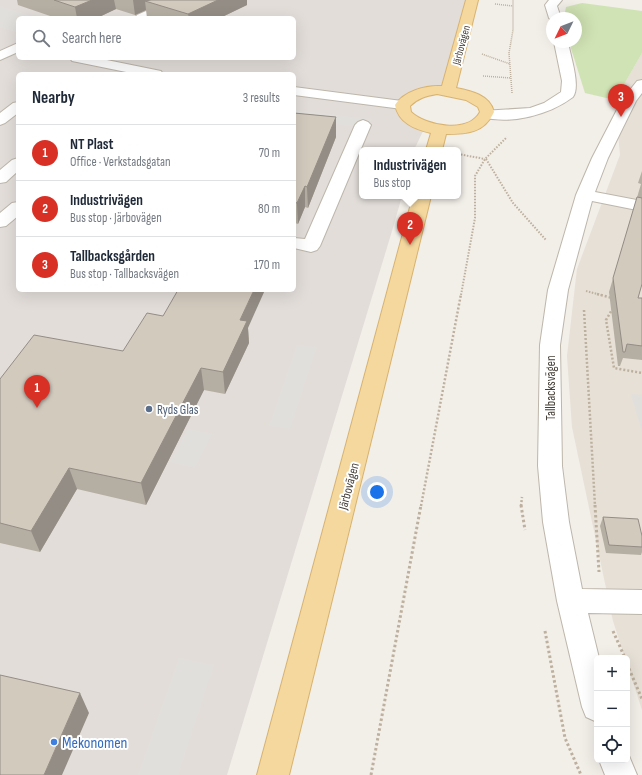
<!DOCTYPE html>
<html lang="en">
<head>
<meta charset="utf-8">
<style>
	:root { --surface:#fff; --page:#f6f6f7; --text:#1f2937; --muted:#747a83; --line:#e0e1e3; --accent:#d93025 }
	body { margin:0; font-family:"Sofia Sans Condensed",sans-serif; background:var(--page); color:var(--text) }
	.controls { position:absolute; right:12px; bottom:12px; display:grid; overflow:hidden; border-radius:6px; box-shadow:0 4px 16px #0002 }
	.controls button { width:36px; height:36px; display:grid; place-items:center; padding:0; border:0; border-bottom:1px solid var(--line); background:var(--surface); color:var(--text); font:20px sans-serif }
	.compass { position:absolute; left:546px; top:12px; width:36px; height:36px; border-radius:50%; background:var(--surface); box-shadow:0 4px 16px #0002; rotate:227deg }
	.you { position:absolute; left:377px; top:492px; width:14px; height:14px; margin:-10px; border:3px solid #fff; border-radius:50%; background:#1a73e8; box-shadow:0 0 0 6px #1a73e833 }
	.badge { display:grid; place-items:center; width:26px; height:26px; border-radius:50%; background:var(--accent); color:#fff; font-size:13px; font-weight:700 }
	.pin { position:absolute; translate:-50% -33px; filter:drop-shadow(0 1px 2px #0008) }
	.pin::after { content:''; position:absolute; top:21px; width:14px; height:12px; background:inherit; clip-path:polygon(0 0,100% 0,50% 100%) }
	.popup { position:absolute; left:359px; top:147px; width:102px; height:52px; box-sizing:border-box; display:grid; place-content:center; border-radius:6px; background:var(--surface); filter:drop-shadow(0 1px 3px #0005); font-size:13px; white-space:nowrap; color:var(--muted) }
	.popup b { font-size:15px; color:var(--text) }
	.popup::after { content:''; position:absolute; left:50%; top:100%; margin-left:-8px; border:8px solid transparent; border-top-color:var(--surface) }
	.list { margin:0; padding:0; list-style:none }
	h2 { display:flex; justify-content:space-between; align-items:center; height:52px; margin:0; padding:0 16px; font-size:17px }
	h2 small { font-size:13px; font-weight:400; color:var(--muted) }
	.list li { display:grid; grid-template-columns:26px 1fr auto; gap:12px; align-items:center; box-sizing:border-box; height:56px; padding:0 16px; border-top:1px solid var(--line) }
	.list b { display:block; font-size:15px; white-space:nowrap }
	.list p { margin:0; font-size:13px; white-space:nowrap; color:var(--muted) }
	.list em { font-size:13px; font-style:normal; color:var(--muted) }
	.icon { flex:none; width:22px; height:22px; fill:none; stroke:currentColor; stroke-width:2; stroke-linecap:round; stroke-linejoin:round }
	.map { position:relative; flex:none; width:642px; height:775px; overflow:hidden }
	.search { position:absolute; background:var(--surface); box-shadow:0 4px 16px #0002; left:16px; top:16px; width:280px; height:44px; display:flex; align-items:center; gap:10px; box-sizing:border-box; padding:0 14px; border-radius:6px; color:var(--muted); font-size:15px }
	.panel { position:absolute; background:var(--surface); box-shadow:0 4px 16px #0002; left:16px; top:72px; width:280px; height:220px; border-radius:6px }
	.map>svg:first-child { display:block }
	.residential { fill:#e6e0d6 }
	.industrial { fill:#e2ddd9; fill-rule:evenodd }
	.green { fill:#d0e3b4 }
	.parking { fill:#e1dfdc }
	.lines { fill:none; stroke-linecap:round; stroke-linejoin:round }
	.minor-casing { stroke:#bdb6ab; stroke-width:2 }
	.major-casing { stroke:#d8b370; stroke-width:2 }
	.path-far3 { stroke:#bdb09e; stroke-width:1.5; stroke-dasharray:1 1; stroke-linecap:butt }
	.path-far2 { stroke:#bdb09e; stroke-width:2; stroke-dasharray:1.5 1.5; stroke-linecap:butt }
	.path-far1 { stroke:#bdb09e; stroke-width:2.5; stroke-dasharray:2 2; stroke-linecap:butt }
	.path { stroke:#bdb09e; stroke-width:3; stroke-dasharray:2.5 2.5; stroke-linecap:butt }
	.minor { fill:#fff; fill-rule:evenodd }
	.major { fill:#f5d89e; fill-rule:evenodd }
	.wall { fill:#b5aea3 }
	.shaded-wall { fill:#948d85 }
	.building { fill:#d3cabe; stroke:#948d85 }
	.service-dot { fill:#5c6f8a; stroke:#fff; stroke-width:1.5 }
	.shop-dot { fill:#3f7fe0; stroke:#fff; stroke-width:1.5 }
	.labels { text-anchor:middle; stroke-width:4; stroke-linejoin:round; paint-order:stroke }
	.far-street-label { font-size:11px; fill:#453f37; stroke:#fff }
	.street-label { font-size:13px; fill:#453f37; stroke:#fff }
	.service-label { font-size:13px; fill:#4e5e75; stroke:#fff; text-anchor:start }
	.near-shop-label { font-size:16px; fill:#366cbe; stroke:#fff; text-anchor:start }
</style>
</head>
<body>
<div class="map">
<svg width="642" height="775" viewBox="0 0 642 775">
	<rect width="100%" height="100%" fill="#f2eee8"/>
	<!-- residential -->
	<path class="residential" d="M642,53V710L627,664V658H625L613,621L572,427L567,356L577,269L620,155L615,100Z"/>
	<!-- industrial -->
	<path class="industrial" d="M0,0H472L448,91L418,94L404,114L425,127L414,150H362V196H402L392,231L227,775H0ZM18,18H294V58H18ZM18,74H294V290H18Z"/>
	<!-- green -->
	<path class="green" d="M582,3L642,11V53L615,100L585,93L569,42H576V18H564L566,7Z"/>
	<!-- parking -->
	<path class="parking" d="M0,6L37,18H18V33L0,27Z
		M294,110L371,119L368,128L294,119Z
		M297,345L317,347L290,429L269,426Z
		M631,394L642,395V432Z
		M188,429L212,434L195,468L170,462Z
		M179,658L214,665L178,775H138Z"/>
	<g class="lines">
		<!-- minor casing -->
		<g class="minor-casing">
			<path id="minor" d="M171,0H187L185,3L151,18H135L137,15Z
				M549,0H562L557,6L561,18H552V21L549,18L545,5Z
				M554,42H568C570,55 581,86 573,97C549,115 511,125 482,117L480,114L482,111L530,108L544,103L561,92L562,81Z
				M18,43V52L0,60V51Z
				M70,58H97L156,70L161,71L163,74H136L77,62L72,61Z
				M642,80V93L636,101L608,158L595,192L642,201V211L592,201L568,290L560,345L562,466L569,522L582,589L642,590V614L588,613L599,658H597V722L586,717L582,707L557,601L543,522L538,466L540,345L548,290L576,195L592,158L622,100L637,81Z
				M294,87L402,101L407,102L409,105L407,108L402,109L294,95Z
				M18,102V113L5,123L0,125V113L13,103Z
				M363,120L368,122L371,125L320,246L317,250L311,252L294,248V238L305,239L355,125L358,122Z
				M18,158V171L6,182L0,183V170L12,160Z
				M18,202V216L6,226L0,227V213L12,203Z
				M627,751L637,775H605L599,760H627Z"/>
		</g>
		<!-- major casing -->
		<g class="major-casing">
			<path id="major" d="M466,0H478L456,88C471,91 490,95 494,112C484,133 467,134 446,134L442,150H426L431,133C414,129 399,123 395,105C404,91 426,85 442,86ZM437,94L466,100L478,107L480,112C468,134 426,126 411,112L410,106C418,98 426,96 437,94Z
				M413,196H431L289,775H257Z"/>
		</g>
		<!-- path-far3 -->
		<path class="path-far3" d="M495,4L513,6
			M482,54L510,64
			M483,76L511,78
			M512,93L509,53L513,30V0"/>
		<!-- path-far2 -->
		<path class="path-far2" d="M458,154L485,159
			M486,159L513,203L546,240
			M586,291L601,295
			M461,295L475,218V176L485,159L507,137"/>
		<!-- path-far1 -->
		<path class="path-far1" d="M597,294L612,298
			M613,308L606,320L614,368L642,373
			M584,310L595,506
			M421,506L461,294
			M521,506L522,497"/>
		<!-- path -->
		<path class="path" d="M521,505L525,530
			M595,505L599,572
			M545,631L565,738L581,775
			M613,631L625,658
			M627,664L642,699
			M371,775L421,505"/>
		<!-- minor -->
		<use href="#minor" class="minor"/>
		<!-- major -->
		<use href="#major" class="major"/>
	</g>
	<!-- wall -->
	<path class="wall" d="M17,0H247V5L220,18H147L146,10L135,15L116,9L97,18H56L18,5Z
		M294,113L336,117V137L308,208L305,207L298,224L295,223L294,224Z
		M642,171V284L638,298H642V360L623,358L620,366H618L609,292L641,184L638,183Z
		M163,316L248,328L249,343L225,394L204,390L146,505L77,489L40,552L0,543V379L123,351Z
		M603,517L642,536V552L641,555L606,553L600,526Z"/>
	<!-- shaded-wall -->
	<path class="shaded-wall" d="M92,0H114L116,9L97,18H77L75,7Z
		M133,0H168L145,1L146,10L135,15Z
		M218,0H247V5L220,18H189L188,14Z
		M336,117V137L308,208L307,187Z
		M305,186V207L298,224L297,203Z
		M294,203L295,223L294,224Z
		M254,290H265L248,328L249,343L225,394L223,372L240,320Z
		M201,368L204,390L146,505L141,483Z
		M69,468L77,489L40,552L31,531Z
		M80,693L89,713L62,775H44Z"/>
	<!-- building -->
	<path class="building" d="M54,0H92L75,7Z
		M151,0H218L188,14L145,1Z
		M294,113L336,117L307,187L305,186L297,203L294,202Z
		M637,197L642,198V284L638,298H642V346L627,344L625,352H623L613,278Z
		M178,290H254L240,320L247,321L223,372L201,368L141,483L69,468L31,531L0,523V379L34,335L123,351L147,313L163,316Z
		M603,517L638,519L642,536V547L609,545Z
		M0,675L80,693L44,775H0Z"/>
	<!-- markers -->
	<circle class="service-dot" cx="149" cy="409" r="4"/>
	<circle class="shop-dot" cx="54" cy="742" r="4"/>
	<g class="labels">
		<!-- far-street labels -->
		<g class="far-street-label">
			<text transform="translate(461 45) rotate(-75)" y="4">Järbovägen</text>
		</g>
		<!-- street labels -->
		<g class="street-label">
			<text transform="translate(550 388) rotate(-90)" y="5">Tallbacksvägen</text>
			<text transform="translate(348 486) rotate(-75)" y="5">Järbovägen</text>
		</g>
		<!-- service labels -->
		<g class="service-label">
			<text x="157" y="414">Ryds Glas</text>
		</g>
		<!-- near-shop labels -->
		<g class="near-shop-label">
			<text x="62" y="748">Mekonomen</text>
		</g>
	</g>
</svg>
<div class="controls">
<button>+</button>
<button>−</button>
<button><svg class="icon" aria-label="locate" viewBox="0 0 24 24"><circle cx="12" cy="12" r="6"/><path d="M12 2v4M12 18v4M2 12h4M18 12h4"/></svg></button>
</div>
<svg class="compass" viewBox="-18 -18 36 36"><path d="M0-13l5 13h-10z" fill="#e53935"/><path d="M0 13l5-13h-10z" fill="#747a83"/></svg>
<div class="you"></div>
<div class="pin badge" style="left:37px;top:408px">1</div>
<div class="pin badge" style="left:410px;top:245px">2</div>
<div class="popup"><b>Industrivägen</b>Bus stop</div>
<div class="pin badge" style="left:621px;top:117px">3</div>
<div class="search"><svg class="icon" aria-label="search" viewBox="0 0 24 24"><circle cx="10" cy="10" r="6"/><path d="M15 15l6 6"/></svg>Search here</div>
<section class="panel">
<h2>Nearby<small>3 results</small></h2>
<ul class="list">
<li><span class="badge">1</span><div><b>NT Plast</b><p>Office · Verkstadsgatan</p></div><em>70 m</em></li>
<li><span class="badge">2</span><div><b>Industrivägen</b><p>Bus stop · Järbovägen</p></div><em>80 m</em></li>
<li><span class="badge">3</span><div><b>Tallbacksgården</b><p>Bus stop · Tallbacksvägen</p></div><em>170 m</em></li>
</ul>
</section>
</div>
</body>
</html>
